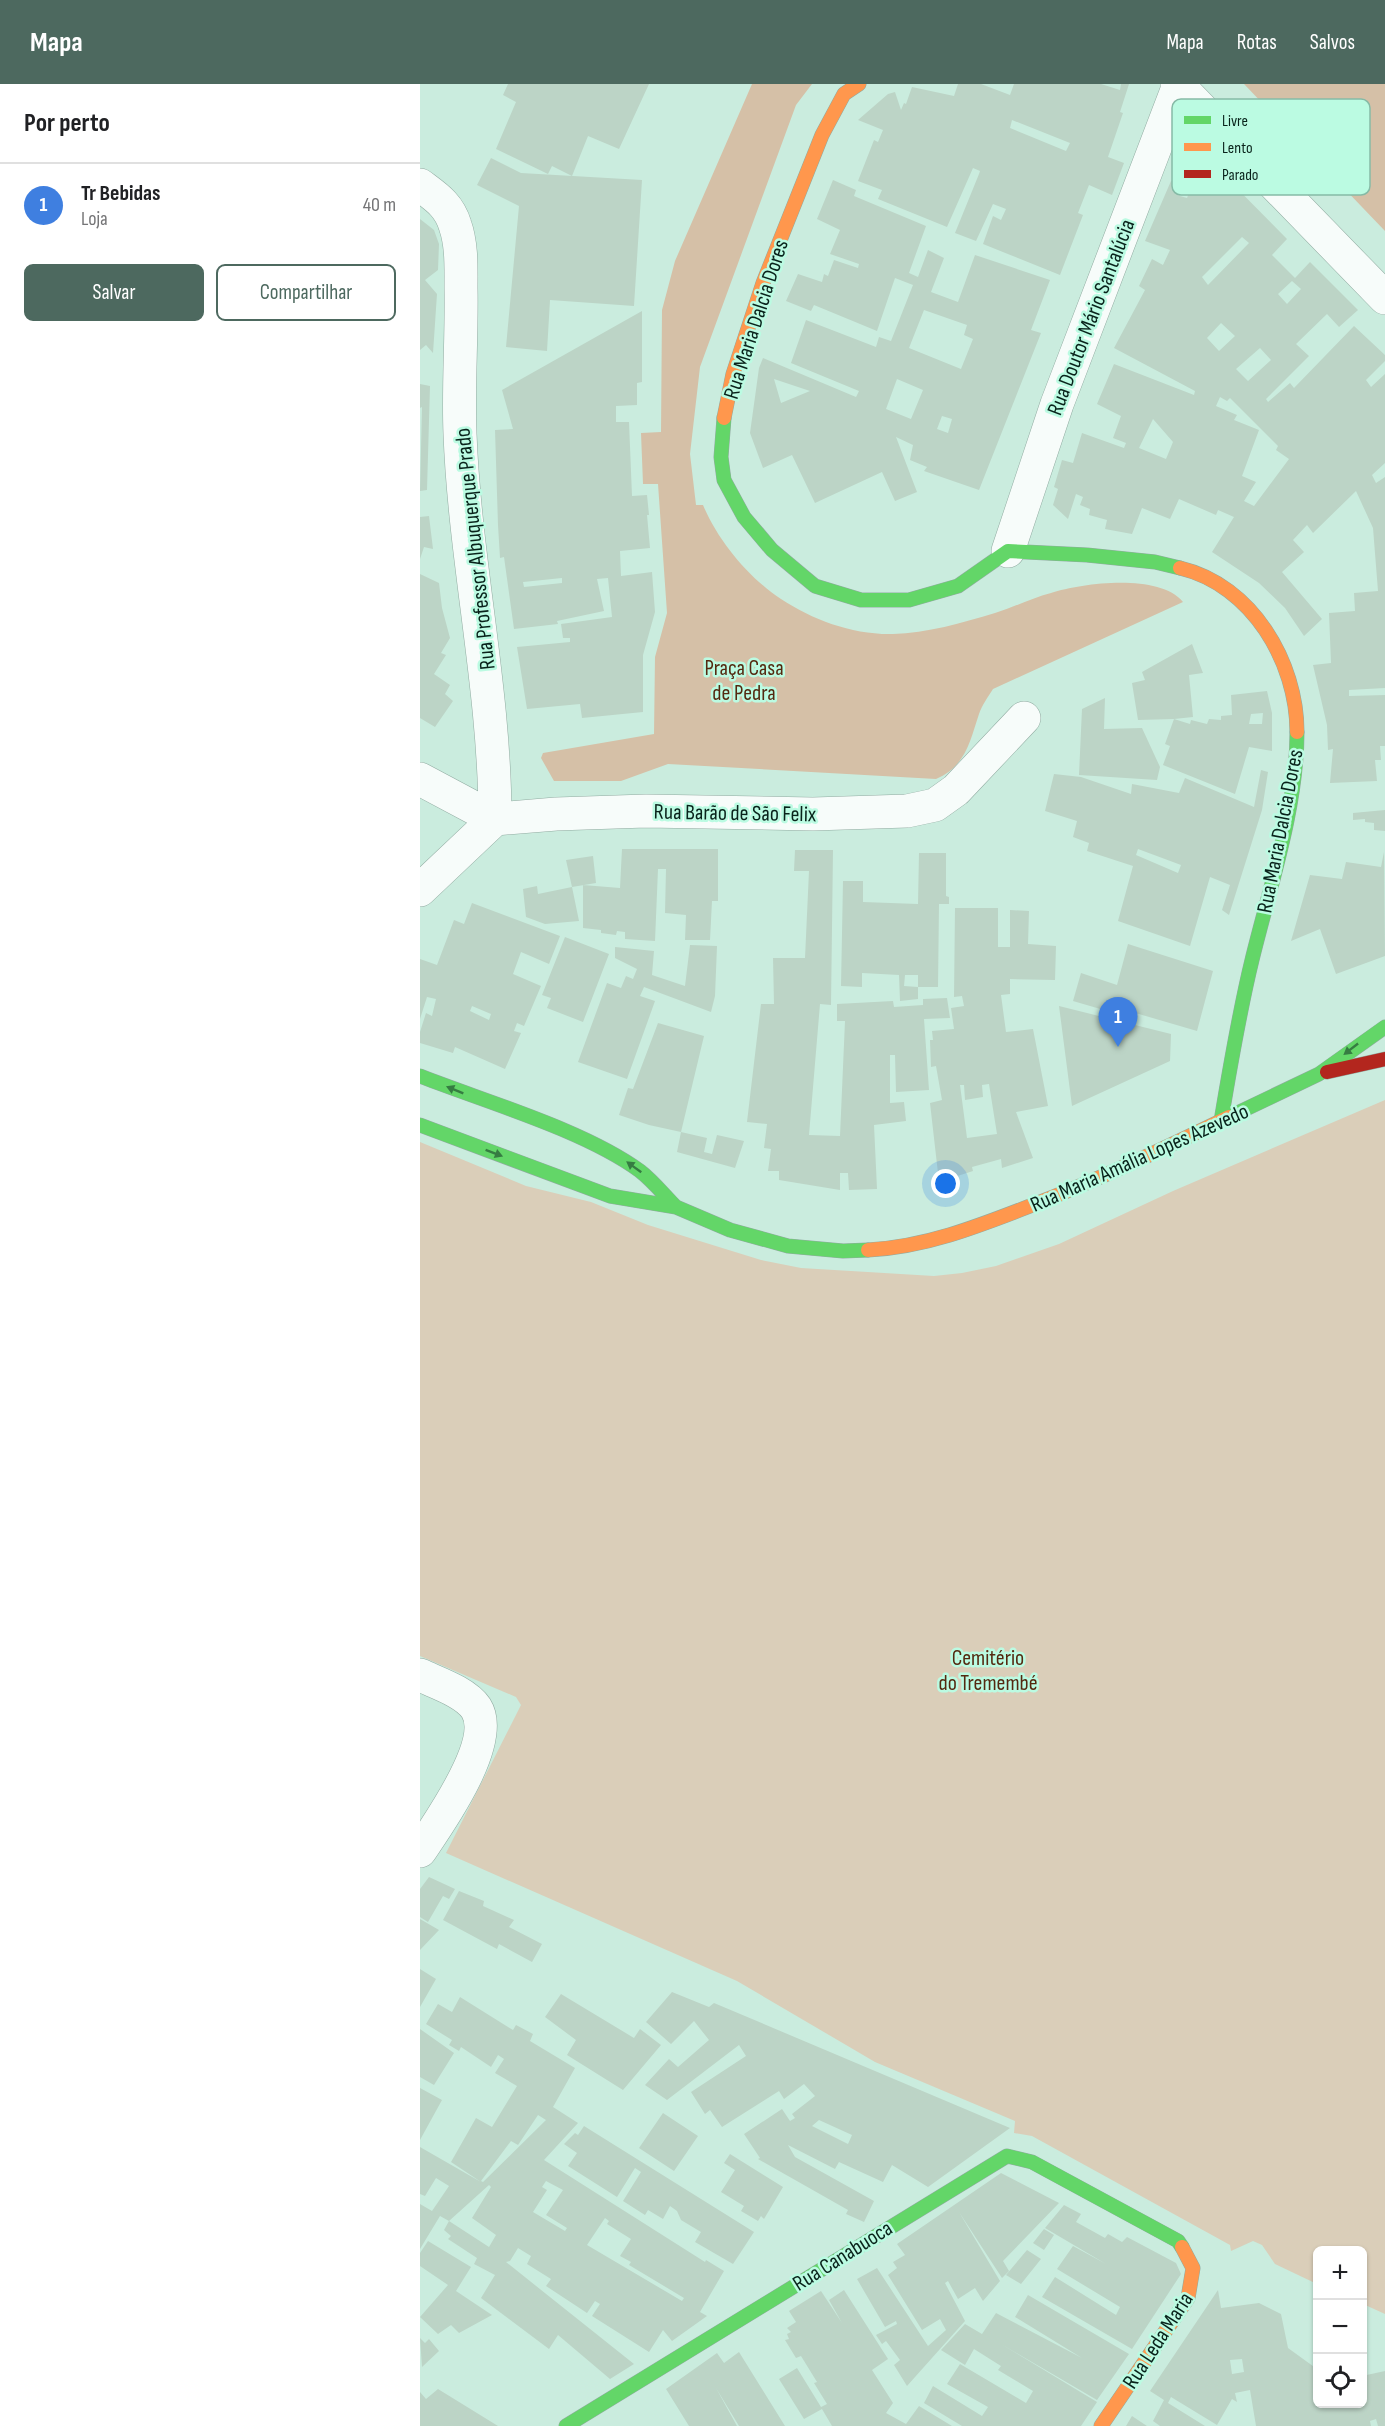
<!DOCTYPE html>
<html lang="pt">
<head>
<meta charset="utf-8">
<style>
	:root { --surface:#fff; --page:#f6f6f6; --text:#202124; --muted:#757577; --line:#e0e0e0; --accent:#4d695f }
	body { margin:0; font-family:"Sofia Sans Condensed",sans-serif; background:var(--page); color:var(--text) }
	.controls { position:absolute; right:18px; bottom:18px; display:grid; overflow:hidden; border-radius:9px; box-shadow:0 2px 4px #0004 }
	.controls button { width:54px; height:54px; display:grid; place-items:center; padding:0; border:0; border-bottom:2px solid var(--line); background:var(--surface); color:var(--text); font:30px sans-serif }
	.you { position:absolute; left:526px; top:1100px; width:21px; height:21px; margin:-15px; border:4px solid #fff; border-radius:50%; background:#1a73e8; box-shadow:0 0 0 9px #1a73e833 }
	.badge { display:grid; place-items:center; width:39px; height:39px; border-radius:50%; background:var(--accent); color:#fff; font-size:20px; font-weight:700 }
	.pin { position:absolute; translate:-50% -50px; filter:drop-shadow(0 2px 3px #0008) }
	.pin::after { content:''; position:absolute; top:32px; width:21px; height:18px; background:inherit; clip-path:polygon(0 0,100% 0,50% 100%) }
	.list { margin:0; padding:0; list-style:none }
	h2 { display:flex; justify-content:space-between; align-items:center; height:78px; margin:0; padding:0 24px; font-size:26px }
	h2 small { font-size:20px; font-weight:400; color:var(--muted) }
	.list li { display:grid; grid-template-columns:39px 1fr auto; gap:18px; align-items:center; box-sizing:border-box; height:84px; padding:0 24px; border-top:2px solid var(--line) }
	.list b { display:block; font-size:22px; white-space:nowrap }
	.list p { margin:0; font-size:20px; white-space:nowrap; color:var(--muted) }
	.list em { font-size:20px; font-style:normal; color:var(--muted) }
	.actions { display:flex; gap:12px; padding:18px 24px }
	.actions a { flex:1; padding:14px 0; border:2px solid var(--accent); border-radius:9px; text-align:center; font-size:21px; color:var(--accent) }
	.actions .main { background:var(--accent); color:#fff }
	.icon { flex:none; width:33px; height:33px; fill:none; stroke:currentColor; stroke-width:2; stroke-linecap:round; stroke-linejoin:round }
	.map { position:relative; flex:none; width:965px; height:2342px; overflow:hidden }
	header { display:flex; align-items:center; gap:36px; box-sizing:border-box; height:84px; padding:0 30px; background:var(--accent); color:#fff }
	header strong { font-size:28px }
	nav { display:flex; gap:33px; margin-inline-start:auto; font-size:21px }
	main { display:flex }
	aside { flex:1; background:var(--surface) }
	.map>svg:first-child { display:block }
	.green { fill:#daceb9 }
	.forest { fill:#d5c0a7 }
	.building { fill:#bcd4c6; fill-rule:evenodd }
	.lines { fill:none; stroke-linecap:round; stroke-linejoin:round }
	.street-casing { stroke:#91aba1; stroke-width:34 }
	.fast-casing { stroke:#91aba1; stroke-width:15 }
	.slow-casing { stroke:#91aba1; stroke-width:15 }
	.jam-casing { stroke:#91aba1; stroke-width:15 }
	.street { stroke:#f7fcfa; stroke-width:33 }
	.fast { stroke:#63d668; stroke-width:14 }
	.slow { stroke:#ff974d; stroke-width:14 }
	.jam { stroke:#b3261e; stroke-width:14 }
	.oneway { fill:#367c42 }
	.labels { text-anchor:middle; stroke-width:5; stroke-linejoin:round; paint-order:stroke }
	.street-label { font-size:22px; fill:#09231b; stroke:#bbfbe2 }
	.park-label { font-size:22px; fill:#542910; stroke:#bbfbe2 }
	.key { fill:#bbfbe2; stroke:#86baa6; stroke-width:1.5 }
	.key-label { font-size:16px; fill:#09231b }
</style>
</head>
<body>
<header>
<strong>Mapa</strong>
<nav><a>Mapa</a><a>Rotas</a><a>Salvos</a></nav>
</header>
<main>
<aside>
<h2>Por perto<small></small></h2>
<ul class="list">
<li><span class="badge" style="background:#3f7fe0">1</span><div><b>Tr Bebidas</b><p>Loja</p></div><em>40 m</em></li>
</ul>
<div class="actions"><a class="main">Salvar</a><a>Compartilhar</a></div>
</aside>
<div class="map">
<svg width="965" height="2342" viewBox="0 0 965 2342">
	<rect width="100%" height="100%" fill="#caecde"/>
	<!-- green -->
	<path class="green" d="M965,1016V2230L943,2220L942,2166H898L897,2200L855,2180L842,2161L833,2157L811,2167L810,2161L612,2052L594,2049L595,2037L455,1978L317,1897L26,1769L101,1621L96,1613L0,1572V1058L106,1102L171,1118L228,1141L341,1176L381,1184L514,1192L542,1189L576,1182L639,1160L753,1107Z"/>
	<!-- forest -->
	<path class="forest" d="M332,0H392L376,21L280,283L270,370L276,421H283C298,457 329,494 361,515C393,536 433,551 473,550C507,549 542,539 575,529C594,523 612,514 631,509C663,499 739,489 763,518L573,605C568,613 562,621 559,630C550,657 546,682 516,695L248,680L201,697H134L121,674L123,669L234,650L235,573L247,529L238,400H223L221,349L241,348L242,226L255,177Z
		M824,0H965V147Z"/>
	<!-- building -->
	<path class="building" d="M88,0H229L199,65L168,52L152,92L132,82L128,90L76,65L96,18L83,11Z
		M538,0H561L590,11L594,0H681L700,6L701,0H709L700,28L703,29L688,73L704,79L692,111L669,101L658,129L663,131L640,191L563,160L573,132L581,136L586,125L573,120L556,157L535,149L559,90L560,87L553,84L527,143L458,115L462,106L438,97L454,56L458,58L463,46L438,36L468,10L475,8L481,26L484,19L486,20L492,3L534,12ZM592,36L650,59L646,67L590,44Z
		M784,71L867,155L852,171L875,194L890,178L938,226L919,243L907,230L876,260L889,272L846,315L848,318L870,299L874,304L934,242L965,271V277L946,296L951,303L965,290V379L952,391L956,399L965,393V604L929,606V612L965,611V662H960L961,676H955L957,697L910,699L913,665L908,666L907,641L893,581L911,579L909,529L935,527L934,509L958,507L953,444L936,407L893,449L887,441L873,456L884,468L862,488L902,535L884,552L865,524L839,499L792,468L814,433L798,426L796,431L759,415L750,435L722,424L712,450L685,445L687,436L669,431L670,425L660,421L663,413L656,410L648,435L633,421L638,405L634,403L642,376L653,379L662,349L704,364L706,359L693,354L701,332L677,320L694,280L774,311L775,307L694,264L725,206L719,202L732,175L743,181L750,166L725,157L751,97L764,102L760,112L767,114ZM822,153L829,159L788,201L782,193ZM872,197L881,205L867,220L858,210ZM801,239L815,252L799,267L787,254ZM840,264L851,276L828,297L816,285ZM800,313L807,317L810,314L858,362L856,366L869,375L834,422L824,417L836,398L822,392L839,346L814,336L817,331L796,322ZM733,335L753,358L746,375L719,364Z
		M71,74L101,89L222,96L214,222L130,216L127,267L86,263L99,122L57,101Z
		M413,96L436,106L434,112L506,142L489,189L498,193L508,166L524,174L511,208L538,218L555,171L630,196L611,246L621,249L559,406L504,387L507,383L490,376L493,361L476,353L497,408L475,417L462,388L395,419L372,371L343,384L330,349L339,284L343,274L436,313L439,307L371,279L386,236L456,263L459,253L471,257L493,201L475,194L457,247L394,221L391,227L366,217L378,190L402,198L404,190L408,192L414,176L438,184L439,180L410,170L420,146L397,135ZM504,226L547,241L544,251L553,255L541,285L489,264ZM354,295L390,307L361,319ZM477,295L503,306L491,335L466,325ZM522,332L532,335L528,349L517,345Z
		M0,135L14,146L19,160L18,186L5,196L17,210L13,269L6,261L0,266Z
		M222,227V298L217,299V321L196,322V338H209L212,412L227,411L229,431H227L230,464L200,467L201,492L232,488L235,528L223,571V628L162,634L160,620L107,625L97,563L150,558V554H143L141,540L192,533L188,494L177,495L184,527L137,537L138,540L94,545L84,473L80,474L78,441L75,346L93,345L82,306ZM142,494V499L104,503L103,498Z
		M0,300L10,302L7,406L0,407L2,323L0,324Z
		M9,432L13,465L4,463L0,475V433Z
		M0,490L19,499L22,524L30,554L21,569L26,571L14,590L30,601L25,610L33,617L15,643L0,634Z
		M772,560L783,589L769,591L773,633L754,635L770,640L771,636L787,640L789,635L801,636V632L812,631L811,611L847,607L852,629V667L829,663L815,710L743,681L750,662L745,660L754,635L718,636L712,599L725,596L722,588ZM843,629L842,640H829L831,630Z
		M685,614L684,645L722,644L740,683L737,696L659,691L662,625Z
		M841,686L848,688L842,726L809,831L802,826L810,801L790,793L770,862L698,837L713,782L667,767L669,759L653,753L657,737L625,727L634,690L661,693L711,710L712,700L759,709L765,694L834,723ZM718,765L761,781L758,789L716,771Z
		M965,726V747L954,746V739L945,738V735L933,736V729Z
		M202,765H298V817H292L290,856H265L266,831L245,829L246,785H238L235,857L205,855V848L197,847L196,851L181,849V846L163,844V801L200,804Z
		M375,766H413L411,921L400,920L389,1051L420,1052L425,937H417V920L473,917L474,923L503,921V915L527,914L530,934L504,935L509,1006L476,1008L475,971H470V1019L484,1018L486,1037L454,1041L457,1105L429,1106L428,1089H420V1106L359,1096V1087H348L351,1065L344,1064L347,1040L327,1038L341,920H354L353,874H385L389,787H374Z
		M964,768L965,872L916,890L900,845L871,857L890,791L922,795L926,778L961,783Z
		M499,769H526V812L529,813V820H519L518,903H498V891H485L484,902L498,903V915L480,917L479,891L442,889V903L421,902L423,797H443V818L498,820Z
		M173,772L176,799L152,803L146,776Z
		M117,802L118,810L152,803L159,837L125,840L106,833L103,805Z
		M52,819L140,852L129,880L101,868L93,890L121,902L104,942L97,939L94,947L101,949L85,985L35,963L33,969L0,959V948L6,929L12,932L16,915L7,913L0,935V875L17,881L34,836L44,840ZM52,922L71,930L69,936L50,927Z
		M535,824H578V863H590V826L609,827L608,860L636,862L635,896L590,895V910L581,911L586,948L613,945L628,1022L596,1028L613,1074L582,1084L581,1075L552,1083L553,1087L519,1098L510,1019L522,1016L516,982L511,983L510,956H513L512,947L534,945L531,924L544,922L542,912L534,913ZM569,1000L577,1050L547,1054L540,1001H544L545,1016L563,1013L562,1001Z
		M145,853L189,870L163,938L127,924L131,914L122,911Z
		M708,860L793,887L777,947L695,923L694,929L653,917L661,889L697,901Z
		M270,861L297,862L295,912L291,928L224,903L220,912L235,917L207,995L158,978L187,899L201,904L206,892L213,895L217,885L195,874V863L234,867L232,891L265,902Z
		M639,922L751,950L750,977L652,1022Z
		M238,939L284,952L261,1048L229,1041L199,1031L208,1004L213,1005Z
		M261,1048L287,1054L284,1068L292,1070L297,1051L324,1057L315,1084L257,1068Z
		M9,1793L35,1805L29,1815L23,1812L8,1838L0,1833V1805Z
		M39,1807L64,1817L63,1822L94,1836L89,1843L122,1860L112,1878L79,1860L77,1865L23,1836Z
		M0,1835L19,1846L0,1866Z
		M0,1885L16,1895L0,1923Z
		M252,1908L289,1923L294,1919L590,2044L508,2103L472,2081L463,2098L419,2078L415,2085L368,2061L375,2073L454,2117L444,2138L426,2130L428,2126L338,2075L340,2074L324,2050L362,2025L370,2037L375,2034L372,2030L395,2012L384,2000L364,2015L359,2007L302,2043L290,2026L285,2030L271,2008L326,1972L319,1961L247,2016L225,2001L249,1975L258,1983L289,1956L274,1937L251,1960L226,1938ZM399,2036L432,2051L428,2060L392,2042Z
		M141,1910L214,1954L220,1945L241,1961L203,2006L147,1971L156,1956L125,1933Z
		M40,1913L93,1946L96,1941L113,1950L110,1957L155,1984L133,2023L158,2039L124,2076L285,2178L286,2176L304,2187L280,2228L287,2232L252,2257L243,2246L229,2268L172,2232L180,2220L175,2217L167,2229L126,2202L131,2195L107,2180L111,2172L98,2164L90,2177L86,2178L214,2280L190,2295L138,2251L129,2265L61,2214L75,2191L54,2180L57,2174L28,2155L31,2152L24,2146L29,2137L69,2163L76,2151L52,2134L71,2103L69,2101L29,2137L20,2132L0,2165V2120L12,2127L29,2102L16,2094L5,2112L0,2110V2063L61,2098L31,2078L56,2034L72,2043L97,2002L75,1989L84,1975L78,1971L71,1983L41,1963L39,1967L29,1961L32,1956L6,1940L18,1920L32,1928ZM118,2031L126,2036L63,2098L61,2097L91,2057L98,2061ZM126,2097L143,2106L126,2131L147,2144L145,2147L113,2128L127,2106L122,2103ZM185,2134L189,2137L187,2140L211,2155L200,2172L211,2178L209,2181L264,2214L262,2217L167,2161Z
		M0,1945L34,1969L14,2001L0,1993Z
		M0,2004L22,2016L0,2056Z
		M243,2029L278,2052L254,2087L219,2064Z
		M164,2042L334,2148L313,2180L275,2158L281,2148L261,2136L257,2127L250,2122L243,2135L228,2126L225,2131L203,2117L221,2088L215,2084L197,2113L148,2082L157,2069L144,2060L155,2049L158,2051Z
		M310,2070L363,2103L344,2135L341,2132L338,2137L321,2127L324,2122L301,2108L315,2086L304,2079Z
		M581,2089L639,2119L583,2177L589,2187L582,2194L539,2128L580,2197L563,2217L555,2204L538,2215L528,2197L525,2199L545,2237L487,2302L474,2281L480,2276L466,2257L462,2260L456,2251L477,2240L476,2237L465,2243L437,2195L457,2184L508,2262L526,2246L520,2235L502,2246L468,2191L477,2184L473,2178L485,2171L477,2160Z
		M644,2121L661,2130L656,2138L685,2154L688,2150L702,2158L707,2153L756,2179L761,2190L712,2265L622,2213L635,2193L696,2231L700,2223L637,2185L653,2162L686,2180L625,2144Z
		M624,2145L634,2151L624,2166L613,2159Z
		M8,2157L51,2183L36,2207L72,2231L39,2249L31,2241L18,2250L0,2233L28,2201L0,2182V2169Z
		M607,2166L621,2175L601,2200L586,2191Z
		M424,2206L468,2275L452,2286L473,2319L466,2329L486,2340L499,2322L532,2342H412L402,2325L384,2335L359,2295L377,2284L401,2323L407,2320L394,2299L397,2298L381,2272L376,2274L365,2256L369,2255L367,2250L371,2248L367,2244L376,2238L369,2227L401,2207L422,2239L409,2216Z
		M798,2206L801,2224L839,2219L861,2230L868,2264L897,2285L898,2320H942V2292L965,2287V2342H958L956,2335L950,2337L951,2342H836L830,2306L815,2309L817,2318L812,2315L797,2341L751,2313L748,2319L785,2342H740L733,2337L744,2316L730,2307ZM822,2275L824,2288L812,2290L810,2276Z
		M608,2211L709,2270L677,2316L581,2260L677,2318L661,2342H542L504,2319L513,2302L562,2332L568,2323L527,2300L540,2280L606,2319L613,2307L578,2286L581,2282L554,2265L545,2281L521,2266L545,2240L562,2250L576,2229L662,2274L595,2233Z
		M0,2254L5,2259L9,2255L19,2267L2,2283Z
		M319,2268L365,2342H319L296,2304L317,2342H269L246,2305L297,2269L304,2279Z
		M18,2305L78,2342H0V2308L6,2315Z
		M712,2332L727,2342H706Z"/>
	<g class="lines">
		<!-- street casing -->
		<g class="street-casing">
			<path id="street" d="M757,0L965,214
				M0,101C16,113 29,121 35,141C42,161 41,183 41,204C42,253 38,301 40,350C45,479 75,606 75,735L0,806
				M588,467L637,320L759,1
				M0,695L75,735L136,730L226,727L393,730L487,727L515,721L536,706L604,634
				M0,1591C17,1599 45,1608 56,1624C77,1657 19,1739 0,1767"/>
		</g>
		<!-- fast casing -->
		<g class="fast-casing">
			<path id="fast" d="M304,334L301,373L304,396L324,433L352,466L395,502L441,516H489L538,502L588,467L667,471L735,478L760,484
				M0,992C66,1018 164,1046 220,1087C233,1097 244,1111 256,1123
				M809,1033L899,990L965,943
				M801,1037C810,983 819,929 832,876C850,802 877,724 877,648
				M0,1041L190,1112L256,1123L310,1146L368,1162L423,1167L448,1166
				M146,2342L587,2072L612,2078L758,2157L762,2163"/>
		</g>
		<!-- slow casing -->
		<g class="slow-casing">
			<path id="slow" d="M304,334L313,290L343,199L402,51L424,10L439,0
				M760,484C832,501 877,578 877,648
				M448,1166C505,1163 556,1143 610,1122C678,1096 743,1065 809,1033
				M681,2342L768,2214L773,2184L762,2163"/>
		</g>
		<!-- jam casing -->
		<g class="jam-casing">
			<path id="jam" d="M907,988L965,975"/>
		</g>
		<!-- street -->
		<use href="#street" class="street"/>
		<!-- fast -->
		<use href="#fast" class="fast"/>
		<!-- slow -->
		<use href="#slow" class="slow"/>
		<!-- jam -->
		<use href="#jam" class="jam"/>
	</g>
	<!-- one-way arrows -->
	<defs><path id="oneway-solid" d="M-6-.8H1V-3.2L6.5 0L1 3.2V.8H-6Z" transform="scale(1.5)"/></defs>
	<g class="oneway">
		<use href="#oneway-solid" transform="translate(931 965) rotate(142)"/>
		<use href="#oneway-solid" transform="translate(35 1006) rotate(-158)"/>
		<use href="#oneway-solid" transform="translate(74 1069) rotate(21)"/>
		<use href="#oneway-solid" transform="translate(214 1083) rotate(-144)"/>
	</g>
	<g class="labels">
		<!-- street labels -->
		<g class="street-label">
			<text transform="translate(670 233) rotate(-69)" y="8">Rua Doutor Mário Santalúcia</text>
			<text transform="translate(335 235) rotate(-72)" y="8">Rua Maria Dalcia Dores</text>
			<text transform="translate(54 465) rotate(-96)" y="8">Rua Professor Albuquerque Prado</text>
			<text transform="translate(315 728) rotate(1)" y="8">Rua Barão de São Felix</text>
			<text transform="translate(859 747) rotate(-79)" y="8">Rua Maria Dalcia Dores</text>
			<text transform="translate(719 1073) rotate(-24)" y="8">Rua Maria Amália Lopes Azevedo</text>
			<text transform="translate(422 2171) rotate(-32)" y="8">Rua Canabuoca</text>
			<text transform="translate(737 2256) rotate(-57)" y="8">Rua Leda Maria</text>
		</g>
		<!-- park labels -->
		<g class="park-label">
			<text x="324" y="591">Praça Casa<tspan x="324" dy="25">de Pedra</tspan></text>
			<text x="568" y="1581">Cemitério<tspan x="568" dy="25">do Tremembé</tspan></text>
		</g>
	</g>
	<!-- legend -->
	<rect x="752" y="15" width="198" height="96" rx="9" class="key"/>
	<rect x="764" y="32" width="27" height="8" fill="#63d668"/>
	<rect x="764" y="59" width="27" height="8" fill="#ff974d"/>
	<rect x="764" y="86" width="27" height="8" fill="#b3261e"/>
	<g class="key-label">
		<text x="802" y="42">Livre</text>
		<text x="802" y="69">Lento</text>
		<text x="802" y="96">Parado</text>
	</g>
</svg>
<div class="controls">
<button>+</button>
<button>−</button>
<button><svg class="icon" aria-label="locate" viewBox="0 0 24 24"><circle cx="12" cy="12" r="6"/><path d="M12 2v4M12 18v4M2 12h4M18 12h4"/></svg></button>
</div>
<div class="you"></div>
<div class="pin badge" style="left:698px;top:963px;background:#3f7fe0">1</div>
</div>
</main>
</body>
</html>
